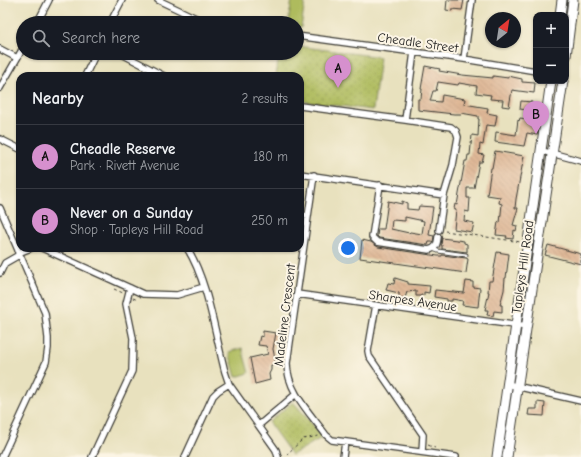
<!DOCTYPE html>
<html lang="en">
<head>
<meta charset="utf-8">
<style>
	:root { --surface:#171b24; --page:#20242c; --text:#f1f3f6; --muted:#9ea1a6; --line:#363941; --accent:#d690ce }
	body { margin:0; font-family:"Comic Neue",sans-serif; background:var(--page); color:var(--text) }
	.controls { position:absolute; right:12px; top:12px; display:grid; overflow:hidden; border-radius:8px; box-shadow:0 1px 3px #0004 }
	.controls button { width:36px; height:36px; display:grid; place-items:center; padding:0; border:0; border-bottom:1px solid var(--line); background:var(--surface); color:var(--text); font:20px sans-serif }
	.compass { position:absolute; left:485px; top:12px; width:36px; height:36px; border-radius:50%; background:var(--surface); box-shadow:0 1px 3px #0004; rotate:30deg }
	.you { position:absolute; left:348px; top:248px; width:14px; height:14px; margin:-10px; border:3px solid #fff; border-radius:50%; background:#1a73e8; box-shadow:0 0 0 6px #1a73e833 }
	.badge { display:grid; place-items:center; width:26px; height:26px; border-radius:50%; background:var(--accent); color:#111; font-size:13px; font-weight:700 }
	.pin { position:absolute; translate:-50% -33px; filter:drop-shadow(0 1px 2px #0008) }
	.pin::after { content:''; position:absolute; top:21px; width:14px; height:12px; background:inherit; clip-path:polygon(0 0,100% 0,50% 100%) }
	.list { margin:0; padding:0; list-style:none }
	h2 { display:flex; justify-content:space-between; align-items:center; height:52px; margin:0; padding:0 16px; font-size:17px }
	h2 small { font-size:13px; font-weight:400; color:var(--muted) }
	.list li { display:grid; grid-template-columns:26px 1fr auto; gap:12px; align-items:center; box-sizing:border-box; height:64px; padding:0 16px; border-top:1px solid var(--line) }
	.list b { display:block; font-size:15px; white-space:nowrap }
	.list p { margin:0; font-size:13px; white-space:nowrap; color:var(--muted) }
	.list em { font-size:13px; font-style:normal; color:var(--muted) }
	.icon { flex:none; width:22px; height:22px; fill:none; stroke:currentColor; stroke-width:2; stroke-linecap:round; stroke-linejoin:round }
	.map { position:relative; flex:none; width:581px; height:457px; overflow:hidden }
	.search { position:absolute; background:var(--surface); box-shadow:0 1px 3px #0004; left:16px; top:16px; width:288px; height:44px; display:flex; align-items:center; gap:10px; box-sizing:border-box; padding:0 14px; border-radius:22px; color:var(--muted); font-size:15px }
	.panel { position:absolute; background:var(--surface); box-shadow:0 1px 3px #0004; left:16px; top:72px; width:288px; height:180px; border-radius:12px }
	.map>svg:first-child { display:block }
	.green { fill:url(#green-dots); stroke:#656c3c }
	.pitch { fill:#aebb5d; stroke:#656c3c }
	.building { fill:url(#building-back-hatch); fill-rule:evenodd }
	.lines { fill:none; stroke-linecap:round; stroke-linejoin:round }
	.service-casing { stroke:#3b3a34; stroke-width:5 }
	.minor-casing { stroke:#3b3a34; stroke-width:8 }
	.primary-casing { stroke:#3b3a34; stroke-width:11 }
	.path { stroke:#3b3a34; stroke-width:1; stroke-dasharray:3 3; stroke-linecap:butt }
	.service { stroke:#fff; stroke-width:3 }
	.minor { stroke:#fff; stroke-width:5.5 }
	.primary { stroke:#fff; stroke-width:9 }
	.labels { text-anchor:middle; stroke-width:4; stroke-linejoin:round; paint-order:stroke }
	.street-label { font-size:13px; fill:#1c1c1c; stroke:#fcf5e5 }
</style>
</head>
<body>
<div class="map">
<svg width="581" height="457" viewBox="0 0 581 457">
	<defs>
		<pattern id="green-dots" width="8" height="8" patternUnits="userSpaceOnUse"><rect width="8" height="8" fill="#aebb5d"/><path d="M2 2h.1M6 6h.1" fill="none" stroke="#95a050" stroke-width="1.8" stroke-linecap="round"/></pattern>
		<pattern id="building-back-hatch" width="6" height="6" patternUnits="userSpaceOnUse"><rect width="6" height="6" fill="#dfb897"/><path d="M-1 5l2 2M0 0l6 6M5-1l2 2" fill="none" stroke="#bf9e82"/></pattern>
	</defs>
	<rect width="100%" height="100%" fill="#fcf5e5"/>
	<filter id="ink" filterUnits="userSpaceOnUse"><feTurbulence type="fractalNoise" baseFrequency=".025" numOctaves="2"/><feDisplacementMap in="SourceGraphic" scale="8" xChannelSelector="R" yChannelSelector="G"/><feConvolveMatrix kernelMatrix="1 2 1 2 8 2 1 2 1" color-interpolation-filters="sRGB"/></filter>
	<filter id="wash" filterUnits="userSpaceOnUse"><feTurbulence type="fractalNoise" baseFrequency=".012" numOctaves="4" result="noise"/><feDisplacementMap in="SourceGraphic" scale="16" xChannelSelector="R" yChannelSelector="G"/><feGaussianBlur stdDeviation="0.9" result="paint"/><feColorMatrix in="noise" values="0 0 0 0 0 0 0 0 0 0 0 0 0 0 0 0 0 1.4 0 .05"/><feComposite in="paint" operator="in"/></filter>
	<g filter="url(#wash)">
		<rect width="100%" height="100%" fill="#e8e1be"/>
		<!-- green -->
		<path class="green" d="M297,46L380,57L373,110L300,101V76H276L279,53H297Z
			M293,402L297,406L322,436L321,438L292,455L269,423L270,421Z"/>
		<!-- pitch -->
		<path class="pitch" d="M292,0L305,1L301,28L297,27V23H288Z
			M242,348L249,373L236,377L229,352Z"/>
		<g id="blocks">
			<!-- building -->
			<path class="building" d="M447,0H464L462,10L452,9V11L446,10Z
				M425,66L440,69L439,71L462,75L493,78V76L508,78V76L522,79V82L535,83L534,93L512,90L509,107L502,106L503,100L490,99L491,95L476,93L477,86L459,83L458,85L438,82L436,91H433L430,101L441,102L442,95L465,99L464,104L488,108L487,113L497,115L495,126L486,125L483,145L480,144L479,154L484,155L482,162H479L474,188H467V198H470L469,212L465,211L464,221L474,223L472,232L454,229L456,210L454,209L455,204L457,205L465,161H467L468,155H470L472,135L478,136L479,119H478V116L461,113V114H454L418,110V99H421L422,89H421Z
				M521,101L532,102V105L533,106L532,111L520,109Z
				M520,118L539,121L537,135L527,133L524,146L495,142L496,132L516,135L518,120L519,121Z
				M495,151L524,156L516,199L515,208H518L513,225L517,226L516,231L514,230L513,239L506,238L507,236L496,235L498,222L500,223L502,204L499,203L500,197L487,195L491,168H492Z
				M388,201L402,204V201L407,203V209L418,210L419,206L433,207L429,235L434,236L433,242H429L428,245L379,238L377,236L378,229H384ZM405,217L424,221L422,234L410,232L409,233L391,229L392,220L405,221Z
				M442,238L464,241V243L467,244V252L442,249V245H441Z
				M362,240L371,242L378,247L438,256H442V255L466,258L468,259L466,273L360,258Z
				M548,245L581,254V264L545,255Z
				M497,252L509,254L506,278H505L504,290L500,305H502V312L494,311L493,316L487,315L488,310H485L489,292H488L489,281H492Z
				M395,278L408,282V284L430,286L429,293L424,292V295H421V296H416V291L407,292L405,298H400L399,296V293L386,290L388,283L394,284Z
				M466,281L473,282V287L480,288L478,307L462,305L463,301L452,299V301H447V299L434,297L435,290L464,293Z
				M263,331L276,333L273,349L276,364L271,365V370L269,374L270,380L255,384L250,358L268,354L266,346L258,345L260,336L263,337Z
				M537,402L545,403L544,416L528,415L529,409H537Z"/>
		</g>
	</g>
	<g filter="url(#ink)">
		<use href="#blocks" fill-opacity="0" stroke="#3b3a34" stroke-width="1"/>
		<g class="lines">
			<!-- service casing -->
			<g class="service-casing">
				<path id="service" d="M433,249L438,251L466,255"/>
			</g>
			<!-- minor casing -->
			<g class="minor-casing">
				<path id="minor" d="M158,0L198,19L213,23
					M37,23L49,0
					M110,23L122,0
					M297,36L464,59L536,71
					M0,49L17,58
					M120,53L164,76
					M464,59L472,0
					M85,76L96,53
					M0,88L23,48
					M300,106L405,120L451,127L456,131L458,137L453,165L444,195L439,230
					M405,120L414,52
					M0,139L20,149
					M541,151L551,153L581,161
					M300,174L444,195
					M314,175L287,363C287,391 310,413 326,435L332,440L456,457
					M380,185L372,237L377,242L429,250C437,248 437,244 438,237
					M0,208L45,313L48,338V348L46,362L2,457
					M300,215L308,216
					M42,248L143,294L177,295L204,287
					M187,248C208,281 215,334 225,372L229,384L276,450L278,457
					M18,253L31,248
					M0,273L5,263L19,255
					M297,294L527,327
					M376,305L368,351L369,356L423,435L422,452
					M507,384L581,401
					M259,425L296,394
					M92,457L132,371L133,338L126,304L130,288
					M185,457L213,396L218,391L229,384
					M343,457L345,442"/>
			</g>
			<!-- primary casing -->
			<g class="primary-casing">
				<path id="primary" d="M560,15L562,0
					M566,56L573,0
					M497,457L551,81
					M507,457L563,81"/>
			</g>
			<!-- path -->
			<path class="path" d="M445,231L521,242
				M114,289L123,293
				M133,298L138,300
				M428,445L435,448
				M286,455L303,439L319,436"/>
			<!-- service -->
			<use href="#service" class="service"/>
			<!-- minor -->
			<use href="#minor" class="minor"/>
			<!-- primary -->
			<use href="#primary" class="primary"/>
		</g>
	</g>
	<g class="labels">
		<!-- street labels -->
		<g class="street-label">
			<text transform="translate(418 42) rotate(8)" y="5">Cheadle Street</text>
			<text transform="translate(522 267) rotate(-82)" y="5">Tapleys Hill Road</text>
			<text transform="translate(413 300) rotate(8)" y="5">Sharpes Avenue</text>
			<text transform="translate(284 315) rotate(-83)" y="5">Madeline Crescent</text>
		</g>
	</g>
</svg>
<div class="controls">
<button>+</button>
<button>−</button>
</div>
<svg class="compass" viewBox="-18 -18 36 36"><path d="M0-13l5 13h-10z" fill="#e53935"/><path d="M0 13l5-13h-10z" fill="#9ea1a6"/></svg>
<div class="you"></div>
<div class="pin badge" style="left:338px;top:88px">A</div>
<div class="pin badge" style="left:536px;top:134px">B</div>
<div class="search"><svg class="icon" aria-label="search" viewBox="0 0 24 24"><circle cx="10" cy="10" r="6"/><path d="M15 15l6 6"/></svg>Search here</div>
<section class="panel">
<h2>Nearby<small>2 results</small></h2>
<ul class="list">
<li><span class="badge">A</span><div><b>Cheadle Reserve</b><p>Park · Rivett Avenue</p></div><em>180 m</em></li>
<li><span class="badge">B</span><div><b>Never on a Sunday</b><p>Shop · Tapleys Hill Road</p></div><em>250 m</em></li>
</ul>
</section>
</div>
</body>
</html>
